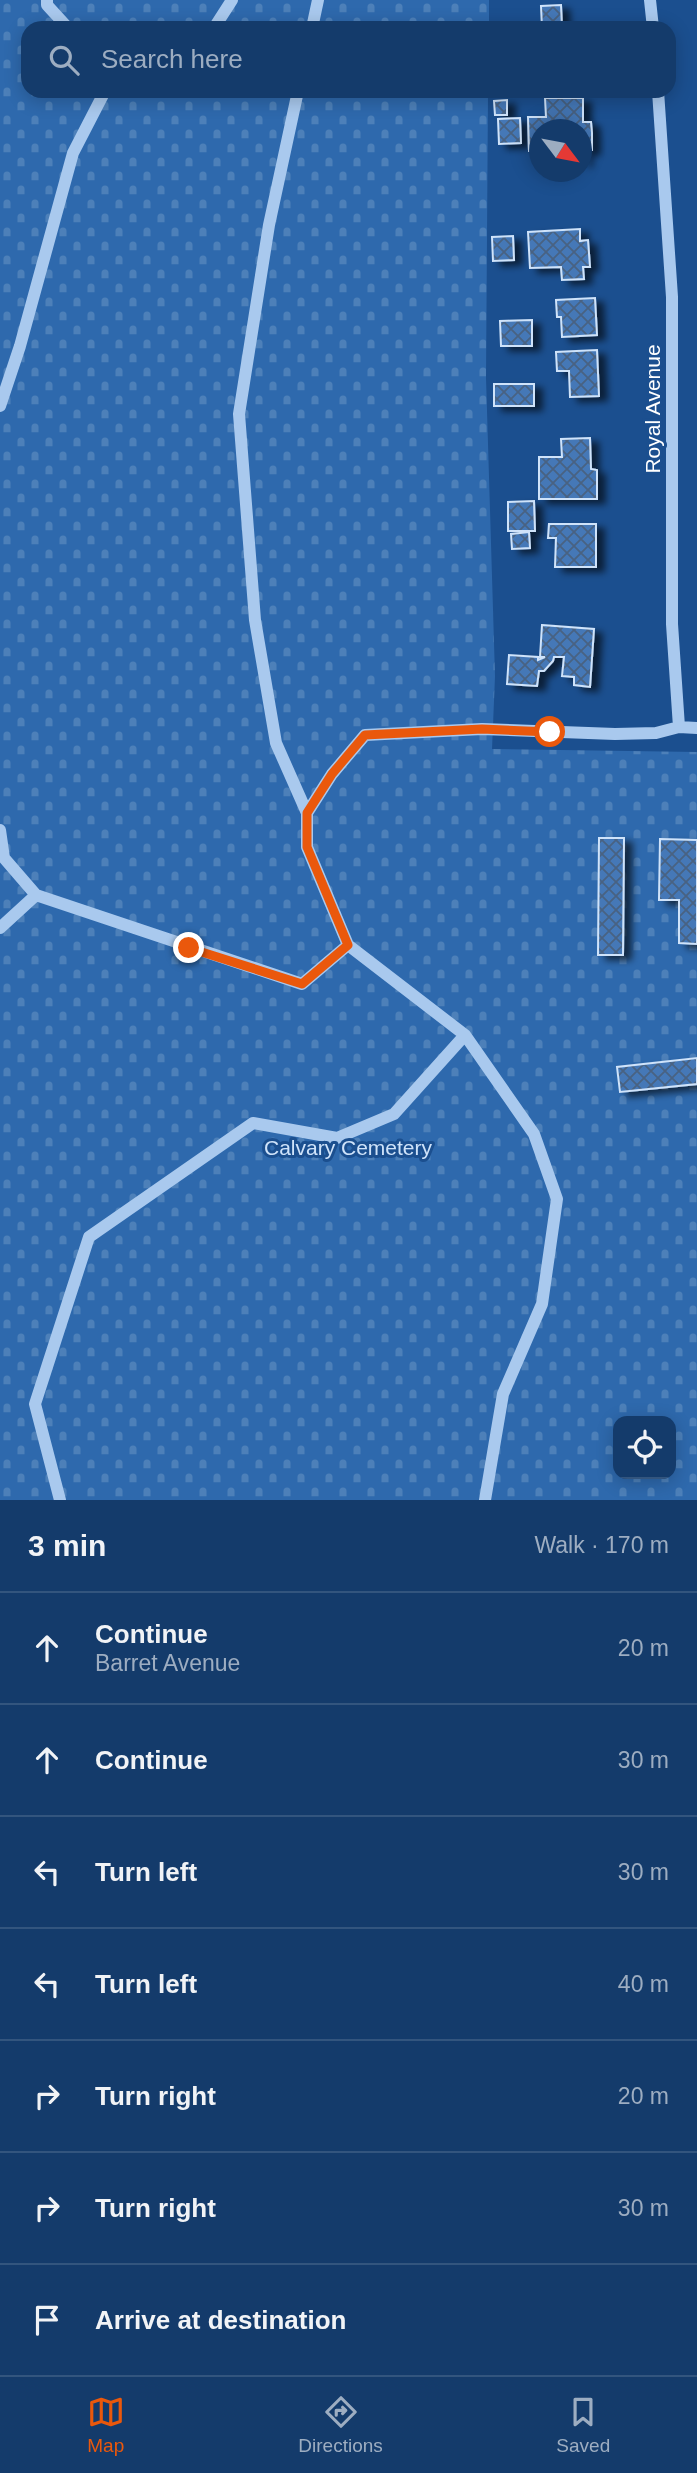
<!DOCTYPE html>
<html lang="en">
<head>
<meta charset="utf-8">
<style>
	:root { --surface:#143b6b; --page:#214673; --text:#f1f3f6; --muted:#9dadc1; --line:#33557e; --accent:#ea580c }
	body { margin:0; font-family:Arial,sans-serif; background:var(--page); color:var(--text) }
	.controls { position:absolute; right:21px; bottom:21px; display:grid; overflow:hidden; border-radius:14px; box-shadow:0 4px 18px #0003 }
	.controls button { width:63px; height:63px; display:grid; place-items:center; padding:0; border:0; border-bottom:2px solid var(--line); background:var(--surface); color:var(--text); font:35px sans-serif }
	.compass { position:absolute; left:529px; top:119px; width:63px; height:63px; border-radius:50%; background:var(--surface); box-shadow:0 4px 18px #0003; rotate:122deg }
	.stop { position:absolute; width:21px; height:21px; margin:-16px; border:5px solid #ea580c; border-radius:50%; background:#fff }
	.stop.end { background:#ea580c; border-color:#fff; box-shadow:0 2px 7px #0008 }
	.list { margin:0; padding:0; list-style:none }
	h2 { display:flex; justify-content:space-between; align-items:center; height:91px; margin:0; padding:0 28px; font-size:30px }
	h2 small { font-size:23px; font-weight:400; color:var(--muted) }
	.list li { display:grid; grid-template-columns:46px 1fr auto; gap:21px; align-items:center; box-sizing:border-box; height:112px; padding:0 28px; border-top:2px solid var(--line) }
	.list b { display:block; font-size:26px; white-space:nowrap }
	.list p { margin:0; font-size:23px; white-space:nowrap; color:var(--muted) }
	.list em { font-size:23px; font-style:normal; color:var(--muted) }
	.icon { flex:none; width:38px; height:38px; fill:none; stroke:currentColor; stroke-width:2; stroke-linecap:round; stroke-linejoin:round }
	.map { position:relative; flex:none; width:697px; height:1500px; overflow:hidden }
	.search { position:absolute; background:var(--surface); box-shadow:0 4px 18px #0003; left:21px; right:21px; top:21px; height:77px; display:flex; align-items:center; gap:18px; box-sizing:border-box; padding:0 24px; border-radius:21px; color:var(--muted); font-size:26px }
	.sheet { height:875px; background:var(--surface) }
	nav { display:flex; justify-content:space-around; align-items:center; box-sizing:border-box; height:98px; border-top:2px solid var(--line); background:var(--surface); font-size:19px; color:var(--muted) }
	nav a { display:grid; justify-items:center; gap:4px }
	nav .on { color:var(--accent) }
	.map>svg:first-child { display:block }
	.cemetery { fill:url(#cemetery-stones); fill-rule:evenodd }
	.building { fill:url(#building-cross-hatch); stroke:#cfe3fa; stroke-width:2; filter:url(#shadow) }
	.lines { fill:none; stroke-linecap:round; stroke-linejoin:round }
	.minor { stroke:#a9c9ee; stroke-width:12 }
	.route { stroke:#ea580c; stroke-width:9 }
	.labels { text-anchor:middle; stroke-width:6; stroke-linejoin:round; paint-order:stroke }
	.street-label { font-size:21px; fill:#fff; stroke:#1b4f8f }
	.park-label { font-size:21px; fill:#cfe3fa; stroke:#1b4f8f }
</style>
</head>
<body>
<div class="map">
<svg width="697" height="1500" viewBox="0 0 697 1500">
	<defs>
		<pattern id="cemetery-stones" width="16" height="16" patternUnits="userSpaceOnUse" patternTransform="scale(1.75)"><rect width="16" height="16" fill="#2e69ad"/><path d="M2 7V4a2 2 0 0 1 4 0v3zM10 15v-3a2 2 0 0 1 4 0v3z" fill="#4d80b9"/></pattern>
		<pattern id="building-cross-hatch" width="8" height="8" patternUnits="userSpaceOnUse" patternTransform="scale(1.75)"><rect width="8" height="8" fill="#4478b7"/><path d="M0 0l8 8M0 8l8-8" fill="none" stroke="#486282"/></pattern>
		<filter id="shadow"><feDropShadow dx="8" dy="4.5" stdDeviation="3.5" flood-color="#0009"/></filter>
	</defs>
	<rect width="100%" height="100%" fill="#1b4f8f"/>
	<!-- cemetery -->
	<path class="cemetery" d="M0,0H489V28H28V91H488L486,378L495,676L492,749L697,752V1500H0ZM618,1421H671V1474H618Z"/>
	<!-- building -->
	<path class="building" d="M561,5L562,27L576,28H542L541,6Z
		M545,98H583V122H591L592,133V150H584V162H582V130H540V150L529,151L528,117H546Z
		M507,100V115H495L494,101Z
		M520,118L521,143L499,144L498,119Z
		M580,229V241L588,240L590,267H583L584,279L562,280L561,267L530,268L528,232Z
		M513,236L514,260L493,261L492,237Z
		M595,298L597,335L562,337L561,317H557L556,300Z
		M532,320V346H501L500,321Z
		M597,350L599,396L570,397L569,371H557L556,352Z
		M494,384H534V406H494Z
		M590,438L591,469L597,470V499H539V457H562L561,439Z
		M534,501L535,531H508V502Z
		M549,524H596V567H555L556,538H548Z
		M529,532L530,548L512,549L511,534Z
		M542,625L594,629L590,687L574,685V677L562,676L564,657H554L553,661L544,671H539L537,686L507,684L509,655L538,657V660L545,657H540Z
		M599,838H624L623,955H598Z
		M660,839L697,840V944L679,943V900H659Z
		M697,1058V1084L620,1092L617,1067Z"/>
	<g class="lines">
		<!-- minor -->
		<path class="minor" d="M47,0V5L68,28
			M650,0L653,28
			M214,28L232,0
			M312,28L318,0
			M298,91L269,225L239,414L255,620L276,743L307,813
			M658,91L672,297V624L679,727
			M0,406L20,346L73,153L105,91
			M0,830L4,858L36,895L302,984L348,945
			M0,928L36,895
			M60,1500L35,1404L89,1237L253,1123L337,1138L394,1114L465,1035
			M485,1500L503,1394L542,1304L557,1199L534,1134L465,1035L348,945L307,847V813L332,774L365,735L482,729L615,734L656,733L679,727L697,728"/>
	</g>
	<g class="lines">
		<!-- route -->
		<path class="route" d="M189,948L302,984L348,945L307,847V813L332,774L365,735L482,729L550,732"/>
	</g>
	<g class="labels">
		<!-- street labels -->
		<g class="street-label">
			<text transform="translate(653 409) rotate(-90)" y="7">Royal Avenue</text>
		</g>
		<!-- park labels -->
		<g class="park-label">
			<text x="348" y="1155">Calvary Cemetery</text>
		</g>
	</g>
</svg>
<div class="controls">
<button><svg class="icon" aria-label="locate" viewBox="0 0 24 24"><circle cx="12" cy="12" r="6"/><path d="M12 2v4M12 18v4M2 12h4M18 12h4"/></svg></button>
</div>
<svg class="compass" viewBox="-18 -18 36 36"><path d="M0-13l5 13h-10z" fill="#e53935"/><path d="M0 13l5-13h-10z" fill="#9dadc1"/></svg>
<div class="stop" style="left:550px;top:732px"></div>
<div class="stop end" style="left:189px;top:948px"></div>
<div class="search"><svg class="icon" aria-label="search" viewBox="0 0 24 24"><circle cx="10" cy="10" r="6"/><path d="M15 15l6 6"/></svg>Search here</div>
</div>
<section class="sheet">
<h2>3 min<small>Walk · 170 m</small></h2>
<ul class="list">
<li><svg class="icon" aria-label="ahead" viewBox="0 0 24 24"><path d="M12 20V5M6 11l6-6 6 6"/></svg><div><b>Continue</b><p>Barret Avenue</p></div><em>20 m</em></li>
<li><svg class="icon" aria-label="ahead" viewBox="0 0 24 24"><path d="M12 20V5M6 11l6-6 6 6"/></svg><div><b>Continue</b></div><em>30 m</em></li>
<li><svg class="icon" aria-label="left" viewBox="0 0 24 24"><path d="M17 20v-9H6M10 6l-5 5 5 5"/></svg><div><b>Turn left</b></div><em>30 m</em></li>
<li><svg class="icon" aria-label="left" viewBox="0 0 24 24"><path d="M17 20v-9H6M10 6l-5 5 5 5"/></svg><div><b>Turn left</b></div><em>40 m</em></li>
<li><svg class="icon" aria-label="right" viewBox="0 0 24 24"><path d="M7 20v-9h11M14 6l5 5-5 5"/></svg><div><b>Turn right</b></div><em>20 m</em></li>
<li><svg class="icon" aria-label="right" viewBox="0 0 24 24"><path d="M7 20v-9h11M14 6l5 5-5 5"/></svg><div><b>Turn right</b></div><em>30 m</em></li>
<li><svg class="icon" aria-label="arrive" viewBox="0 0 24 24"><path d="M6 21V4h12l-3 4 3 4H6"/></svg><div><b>Arrive at destination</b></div></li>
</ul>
</section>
<nav>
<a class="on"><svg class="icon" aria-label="map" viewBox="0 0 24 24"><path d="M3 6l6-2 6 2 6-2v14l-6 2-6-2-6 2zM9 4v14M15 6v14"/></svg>Map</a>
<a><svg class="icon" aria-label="directions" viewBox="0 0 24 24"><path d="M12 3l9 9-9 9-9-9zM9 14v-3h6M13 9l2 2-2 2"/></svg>Directions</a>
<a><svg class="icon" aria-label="saved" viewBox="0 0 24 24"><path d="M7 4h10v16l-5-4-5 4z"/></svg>Saved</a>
</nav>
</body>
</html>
